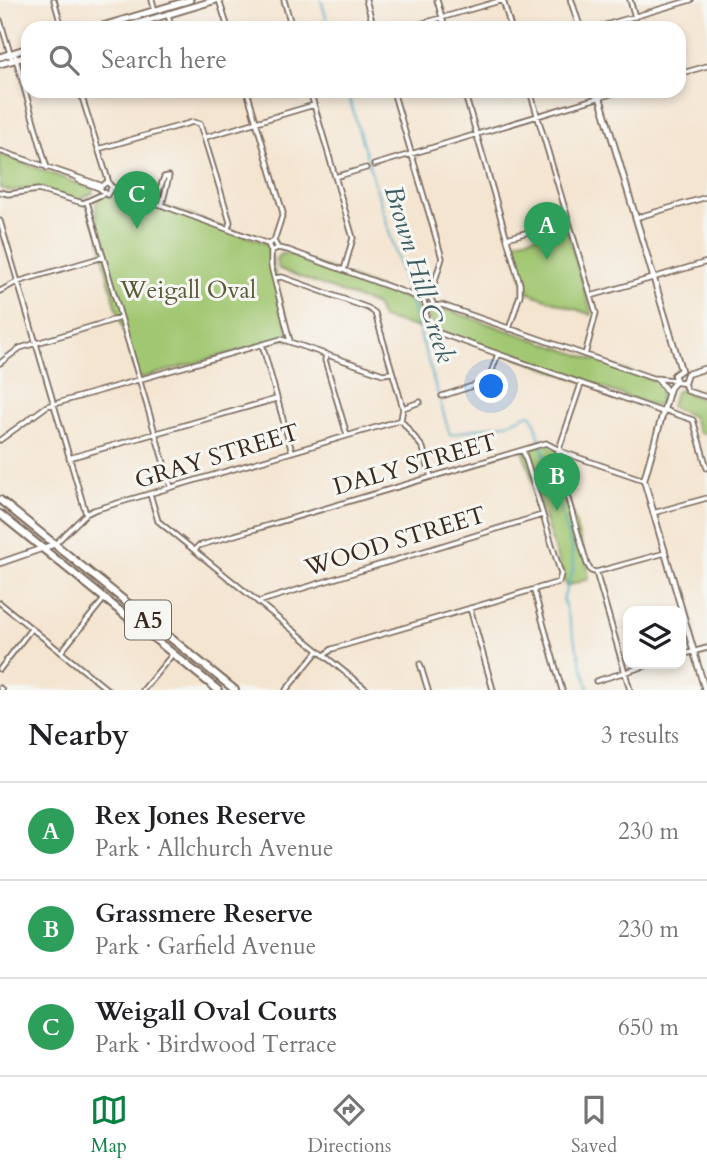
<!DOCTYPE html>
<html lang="en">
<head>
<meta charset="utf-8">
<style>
	:root { --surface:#fff; --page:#f2f2f2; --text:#202124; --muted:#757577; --line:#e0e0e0; --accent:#0b8043 }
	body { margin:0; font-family:Cardo,serif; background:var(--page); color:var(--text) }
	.controls { position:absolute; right:21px; bottom:21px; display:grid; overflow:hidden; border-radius:14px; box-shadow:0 4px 10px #0003 }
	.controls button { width:63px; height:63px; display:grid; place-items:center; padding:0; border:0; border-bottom:2px solid var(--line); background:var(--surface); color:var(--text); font:35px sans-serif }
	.you { position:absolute; left:492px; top:387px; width:24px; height:24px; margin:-18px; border:5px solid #fff; border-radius:50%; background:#1a73e8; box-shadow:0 0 0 10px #1a73e833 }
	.badge { display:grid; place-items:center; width:46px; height:46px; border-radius:50%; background:var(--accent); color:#fff; font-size:23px; font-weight:700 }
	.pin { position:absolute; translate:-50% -58px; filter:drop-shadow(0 2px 4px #0008) }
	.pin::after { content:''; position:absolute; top:37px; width:24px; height:21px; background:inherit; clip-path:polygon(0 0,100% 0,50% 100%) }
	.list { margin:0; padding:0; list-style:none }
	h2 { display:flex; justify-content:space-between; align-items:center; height:91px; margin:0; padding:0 28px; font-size:30px }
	h2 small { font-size:23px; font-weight:400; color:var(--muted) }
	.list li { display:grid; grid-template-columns:46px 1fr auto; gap:21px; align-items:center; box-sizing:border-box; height:98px; padding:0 28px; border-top:2px solid var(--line) }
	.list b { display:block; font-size:26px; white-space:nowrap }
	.list p { margin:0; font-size:23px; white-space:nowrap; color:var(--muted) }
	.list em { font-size:23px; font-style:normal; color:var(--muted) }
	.icon { flex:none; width:38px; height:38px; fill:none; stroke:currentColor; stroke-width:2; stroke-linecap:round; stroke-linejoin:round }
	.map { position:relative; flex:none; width:707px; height:690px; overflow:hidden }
	.search { position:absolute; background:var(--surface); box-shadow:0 4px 10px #0003; left:21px; right:21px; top:21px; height:77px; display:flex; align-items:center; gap:18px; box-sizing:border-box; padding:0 24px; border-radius:21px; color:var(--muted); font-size:26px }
	.sheet { height:385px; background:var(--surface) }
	nav { display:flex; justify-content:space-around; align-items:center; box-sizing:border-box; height:98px; border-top:2px solid var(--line); background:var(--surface); font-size:19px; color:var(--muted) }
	nav a { display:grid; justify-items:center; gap:4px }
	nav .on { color:var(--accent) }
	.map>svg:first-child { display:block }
	.green { fill:#a2c772; stroke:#6e7848; stroke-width:2 }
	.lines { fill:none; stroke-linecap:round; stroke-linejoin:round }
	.stream { stroke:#45a7c5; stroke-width:2 }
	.minor-casing { stroke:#7c6b5d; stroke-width:7 }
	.tertiary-casing { stroke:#7c6b5d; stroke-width:8 }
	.primary-casing { stroke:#7c6b5d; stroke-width:9 }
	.trunk-casing { stroke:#7c6b5d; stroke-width:10 }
	.minor { stroke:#fff; stroke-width:3.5 }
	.tertiary { stroke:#fff; stroke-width:4.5 }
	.primary { stroke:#fff; stroke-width:5 }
	.trunk { stroke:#fff; stroke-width:6 }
	.labels { text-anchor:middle; stroke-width:6; stroke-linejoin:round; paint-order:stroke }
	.shield { fill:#f6f6f2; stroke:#73675e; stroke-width:2 }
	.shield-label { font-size:23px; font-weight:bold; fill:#3b2a1e }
	.park-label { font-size:24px; fill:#5a5937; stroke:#f6f6f2 }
	.street-label { font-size:24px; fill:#3b2a1e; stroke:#f6f6f2 }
	.water-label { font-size:26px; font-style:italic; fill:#3f5c61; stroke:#f6f6f2 }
</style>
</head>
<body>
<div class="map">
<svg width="707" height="690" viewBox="0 0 707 690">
	<rect width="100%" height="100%" fill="#f6f6f2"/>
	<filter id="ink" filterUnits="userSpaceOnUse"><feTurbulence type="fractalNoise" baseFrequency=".0143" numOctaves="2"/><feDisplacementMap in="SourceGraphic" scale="14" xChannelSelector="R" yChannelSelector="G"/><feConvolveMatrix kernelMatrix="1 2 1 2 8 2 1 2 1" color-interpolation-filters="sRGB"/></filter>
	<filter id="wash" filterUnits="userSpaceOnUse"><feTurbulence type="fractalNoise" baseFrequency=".00686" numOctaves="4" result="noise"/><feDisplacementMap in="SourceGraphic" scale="28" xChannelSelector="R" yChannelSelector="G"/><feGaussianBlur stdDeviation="1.57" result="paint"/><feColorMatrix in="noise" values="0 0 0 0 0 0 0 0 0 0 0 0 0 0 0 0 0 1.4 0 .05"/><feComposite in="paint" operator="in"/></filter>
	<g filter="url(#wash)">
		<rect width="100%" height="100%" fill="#f4e5d1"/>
		<!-- green -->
		<path class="green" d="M0,154L92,189L93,193L78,200L35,187L10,191L0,188Z
			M123,191L268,244L290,341L281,339L138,379C122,322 99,263 96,203L103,194Z
			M566,228L592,315L526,292L513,242Z
			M281,254H290L415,302L419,313V328L382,318L376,305L279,269L276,259Z
			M442,308L662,383L659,406L645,403L444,332L427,318L431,309Z
			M683,389L690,395L707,400V433H699L692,416L671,407L675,392Z
			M548,443L558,449L556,458L587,564L589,579L566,586L523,450Z"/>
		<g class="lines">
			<!-- stream -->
			<path class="stream" d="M321,0L329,28
				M347,91L407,291
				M409,297L450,435C469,430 486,426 505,424C514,423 521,415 531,414L534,419L572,549L573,570L563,599L589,690"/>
		</g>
	</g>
	<g filter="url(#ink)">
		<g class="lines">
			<!-- minor casing -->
			<g class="minor-casing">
				<path id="minor" d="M54,0L62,28
					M152,0L155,11
					M219,0L228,28
					M284,0L292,28
					M366,0L374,28
					M437,0L445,28
					M630,0L635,17
					M168,14L171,28
					M0,20L12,60
					M406,28L503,0L511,28
					M595,28L691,0
					M14,52L47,168
					M679,74L707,66
					M80,91L109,183
					M247,91L283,213L274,241
					M310,91L353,238L344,270
					M393,91L442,258L430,297
					M464,91L520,284V295L509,329
					M530,91L596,313L585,355
					M206,137L314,105
					M98,149L193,122L200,124L230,222L228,228
					M0,151L100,185
					M374,165L621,91
					M335,177L366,168
					M78,180L99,188
					M112,187L107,195L99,188L107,182L112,187L268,244
					M0,192L8,194L38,190L83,203L103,194
					M87,202L171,487
					M155,203L164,177L169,176L162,205
					M635,218L707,197
					M0,221L86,514
					M507,238L568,221
					M278,248L274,241L268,244L271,251L278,248L288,250L423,299
					M271,251V266L290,341
					M274,278L282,277L368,308L375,313L403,408L401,420L423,448L431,477
					M0,291L17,282L103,257
					M591,296L707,262
					M433,303L430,297L423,299L426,307L442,305L652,378L675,380
					M426,307V323L439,333L663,412
					M262,344L292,452
					M326,354L325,360L347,435
					M0,363L20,348L120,318
					M684,383L687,391L707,397
					M581,384L556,458L587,564L591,571L596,572L630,690
					M442,396L488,381L498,354
					M403,408L420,402
					M664,410L693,420L707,468
					M0,440L47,406L281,339L383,374L391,373
					M69,458L276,399
					M150,494L158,521L367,690
					M653,513L707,498
					M55,544L86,514L94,510L401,420
					M195,551L198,546L546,443L565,453L644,480
					M596,572L665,553
					M534,591L562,690
					M258,602L542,515
					M0,603L108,690
					M470,608L493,690
					M61,652L105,598
					M325,655L332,649L559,582L561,574L523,450
					M681,655L707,648
					M420,664L428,690
					M0,669L31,629
					M596,681L652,664
					M0,688L2,690
					M143,690L172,655
					M286,690L318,651"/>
			</g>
			<!-- tertiary casing -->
			<g class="tertiary-casing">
				<path id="tertiary" d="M571,0L580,28
					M598,91L681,370
					M681,370L674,375L677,382L684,383L687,374
					M687,374L707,368
					M658,379L668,393
					M676,381L670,388L644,480L705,690
					M0,563L55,544"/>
			</g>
			<!-- primary casing -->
			<g class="primary-casing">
				<path id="primary" d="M96,28L190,0
					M122,28L216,0
					M0,57L28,48
					M0,64L28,56"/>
			</g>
			<!-- trunk casing -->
			<g class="trunk-casing">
				<path id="trunk" d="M0,500L235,690
					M0,514L218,690"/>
			</g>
			<!-- minor -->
			<use href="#minor" class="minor"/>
			<!-- tertiary -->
			<use href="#tertiary" class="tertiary"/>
			<!-- primary -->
			<use href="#primary" class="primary"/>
			<!-- trunk -->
			<use href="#trunk" class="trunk"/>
		</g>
	</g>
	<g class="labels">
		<!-- shield labels -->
		<rect class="shield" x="125" y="600.5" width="46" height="39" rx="5"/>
		<g class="shield-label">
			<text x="148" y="628">A5</text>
		</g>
		<!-- park labels -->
		<g class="park-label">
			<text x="188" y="298">Weigall Oval</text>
		</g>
		<!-- street labels -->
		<g class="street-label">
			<text transform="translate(217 456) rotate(-17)" y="8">GRAY STREET</text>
			<text transform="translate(415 464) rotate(-16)" y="8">DALY STREET</text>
			<text transform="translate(395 541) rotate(-17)" y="8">WOOD STREET</text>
		</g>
		<!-- water labels -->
		<g class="water-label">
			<text transform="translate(420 274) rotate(73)" y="9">Brown Hill Creek</text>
		</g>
	</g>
</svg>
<div class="controls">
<button><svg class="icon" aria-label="layers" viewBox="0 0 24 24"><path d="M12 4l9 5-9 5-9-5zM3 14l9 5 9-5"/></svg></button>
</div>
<div class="you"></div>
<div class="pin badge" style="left:547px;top:260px;background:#2e9e5b">A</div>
<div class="pin badge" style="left:557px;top:511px;background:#2e9e5b">B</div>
<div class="pin badge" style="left:137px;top:229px;background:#2e9e5b">C</div>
<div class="search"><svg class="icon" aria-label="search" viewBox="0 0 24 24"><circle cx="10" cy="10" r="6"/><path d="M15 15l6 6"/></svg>Search here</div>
</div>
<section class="sheet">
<h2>Nearby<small>3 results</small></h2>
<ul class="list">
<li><span class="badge" style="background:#2e9e5b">A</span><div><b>Rex Jones Reserve</b><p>Park · Allchurch Avenue</p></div><em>230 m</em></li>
<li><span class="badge" style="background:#2e9e5b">B</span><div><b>Grassmere Reserve</b><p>Park · Garfield Avenue</p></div><em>230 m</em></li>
<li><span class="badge" style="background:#2e9e5b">C</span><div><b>Weigall Oval Courts</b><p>Park · Birdwood Terrace</p></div><em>650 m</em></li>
</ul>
</section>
<nav>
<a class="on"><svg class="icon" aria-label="map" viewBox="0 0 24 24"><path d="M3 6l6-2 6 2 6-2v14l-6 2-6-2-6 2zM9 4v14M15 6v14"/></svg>Map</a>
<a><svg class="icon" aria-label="directions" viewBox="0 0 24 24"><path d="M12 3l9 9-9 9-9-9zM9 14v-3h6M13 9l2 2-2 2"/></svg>Directions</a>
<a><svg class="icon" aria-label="saved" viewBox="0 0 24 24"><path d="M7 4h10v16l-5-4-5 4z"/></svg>Saved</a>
</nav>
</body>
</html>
